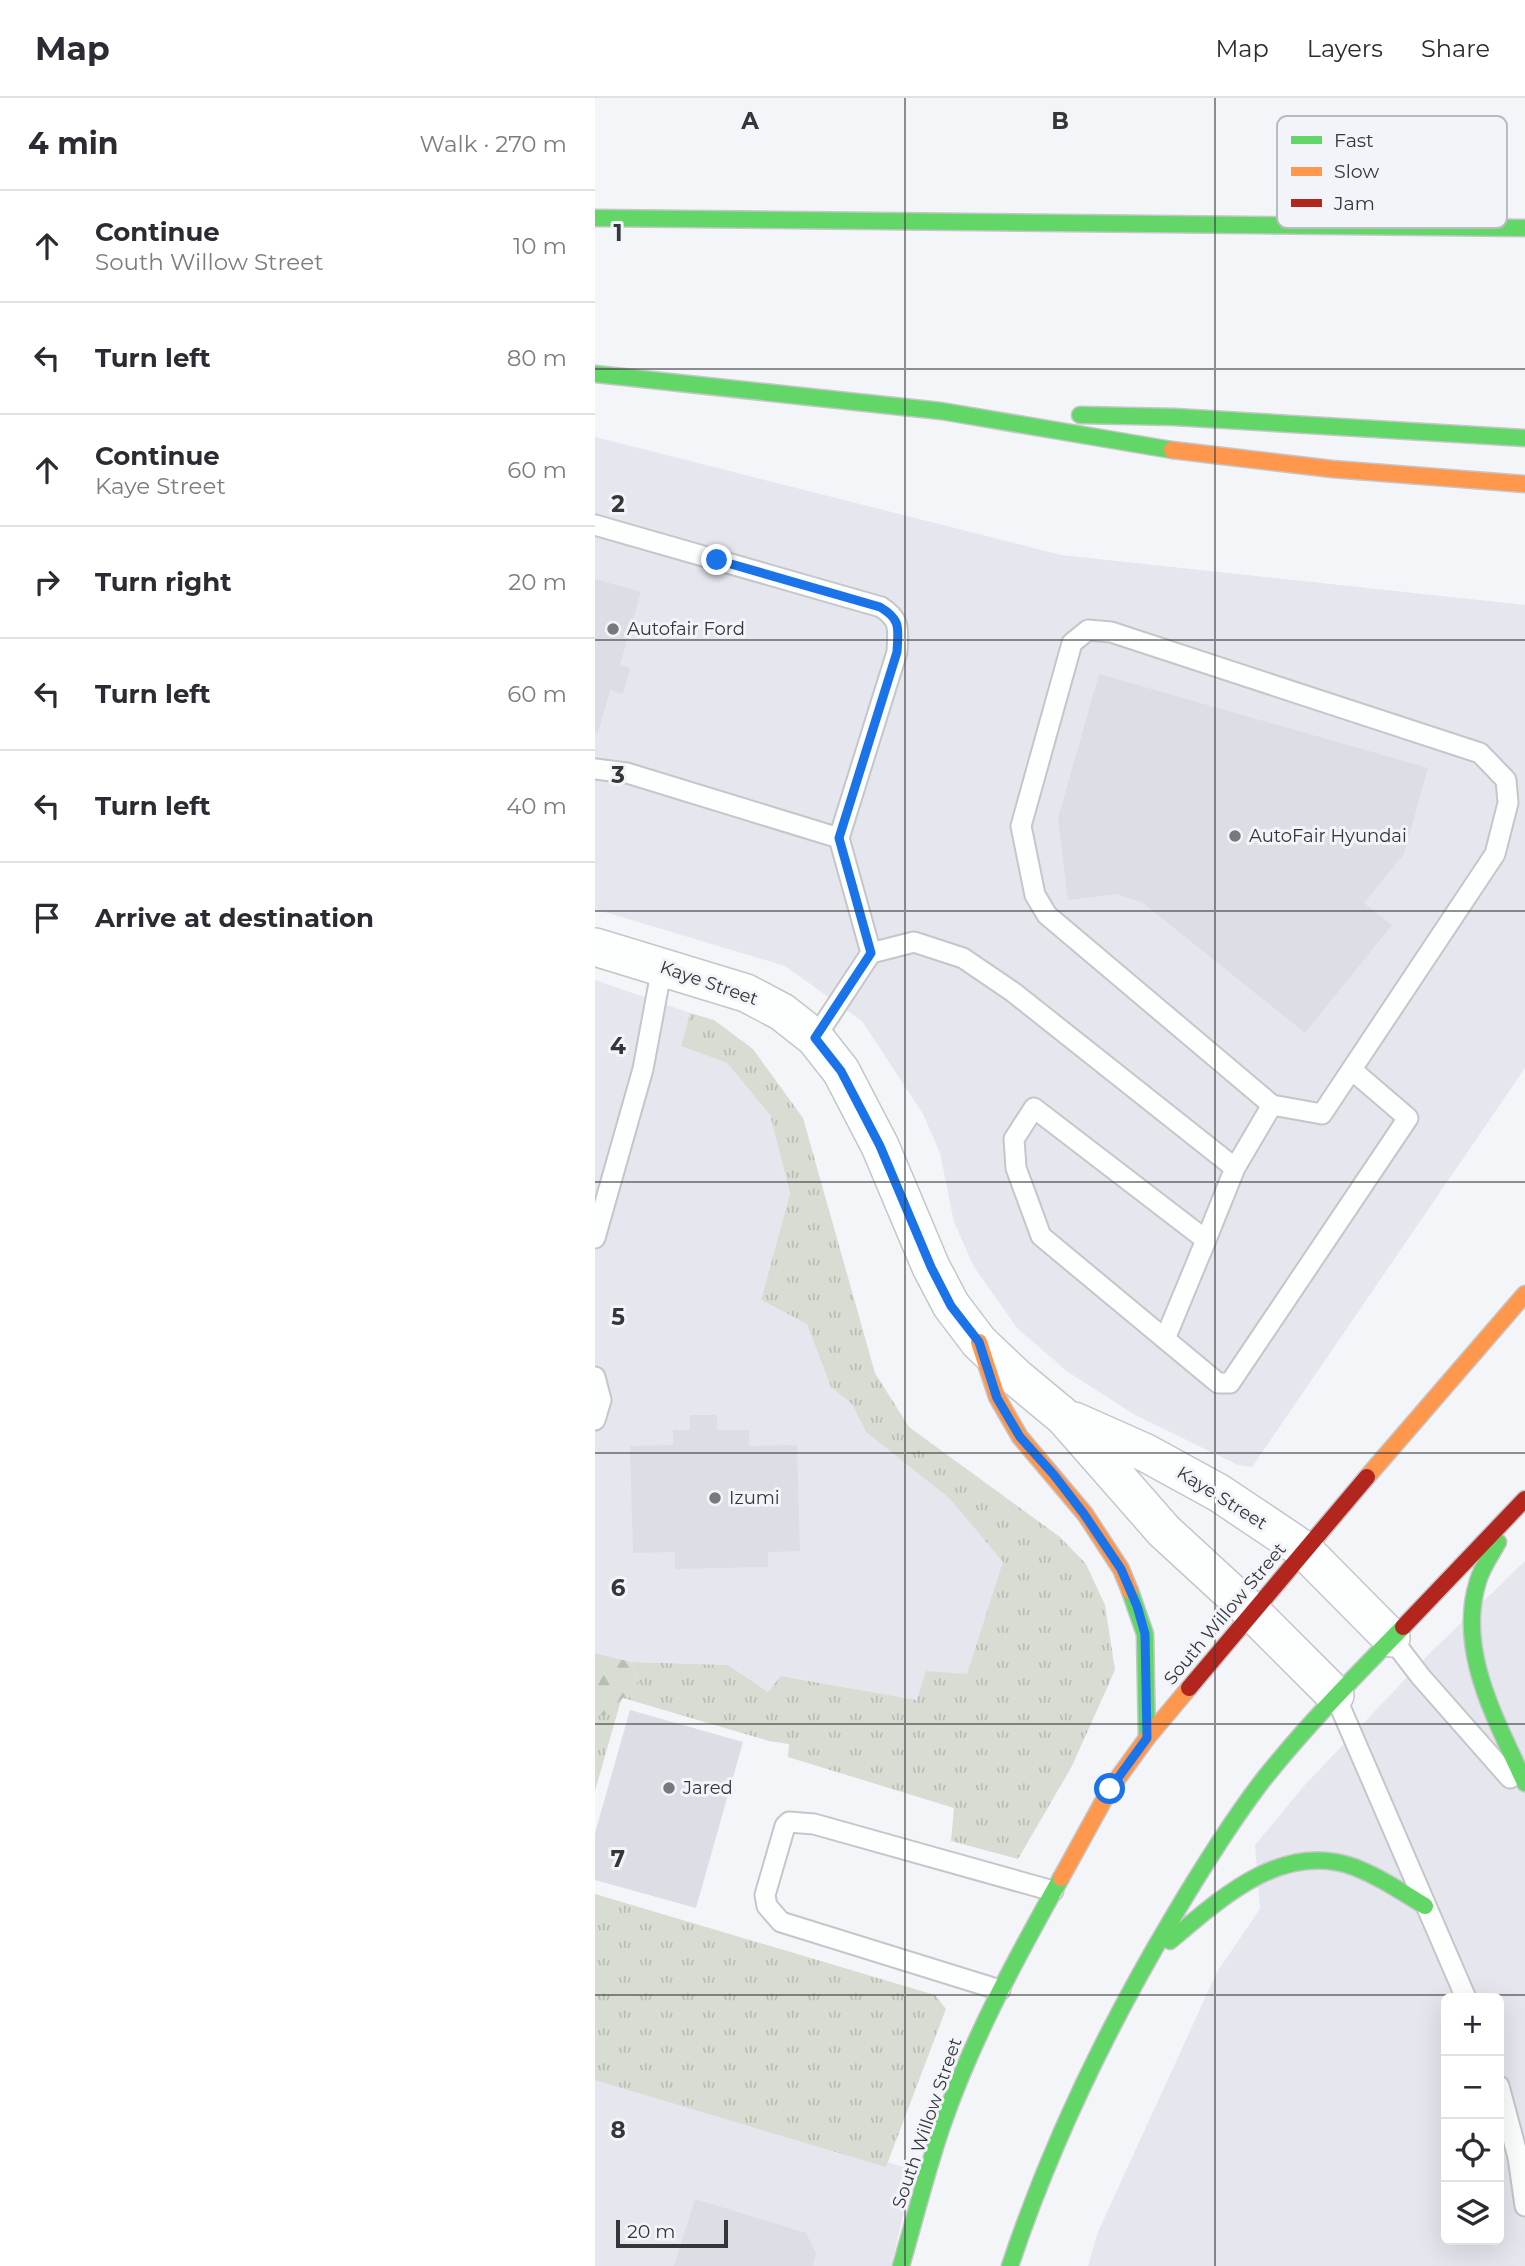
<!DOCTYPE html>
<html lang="en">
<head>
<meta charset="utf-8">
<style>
	:root { --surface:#fff; --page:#f7f7f7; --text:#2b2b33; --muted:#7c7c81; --line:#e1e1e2 }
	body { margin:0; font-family:Montserrat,sans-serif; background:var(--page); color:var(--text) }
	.controls { position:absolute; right:21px; bottom:21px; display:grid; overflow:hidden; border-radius:10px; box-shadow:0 7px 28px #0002 }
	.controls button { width:63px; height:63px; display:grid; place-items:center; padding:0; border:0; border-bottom:2px solid var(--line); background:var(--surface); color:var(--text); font:35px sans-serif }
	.scale { position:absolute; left:21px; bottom:18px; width:112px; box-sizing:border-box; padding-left:7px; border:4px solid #353638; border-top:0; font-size:19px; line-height:24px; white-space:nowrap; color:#353638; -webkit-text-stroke:5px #f3f4fa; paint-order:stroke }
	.stop { position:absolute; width:21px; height:21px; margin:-16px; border:5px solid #1a73e8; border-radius:50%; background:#fff }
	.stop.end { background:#1a73e8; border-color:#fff; box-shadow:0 2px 7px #0008 }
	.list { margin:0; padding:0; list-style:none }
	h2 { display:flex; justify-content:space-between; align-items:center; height:91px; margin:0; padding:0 28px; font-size:30px }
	h2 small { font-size:23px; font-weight:400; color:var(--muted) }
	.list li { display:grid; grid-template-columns:46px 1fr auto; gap:21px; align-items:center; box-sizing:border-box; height:112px; padding:0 28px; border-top:2px solid var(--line) }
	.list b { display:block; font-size:26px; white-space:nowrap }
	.list p { margin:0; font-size:23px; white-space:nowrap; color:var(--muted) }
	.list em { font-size:23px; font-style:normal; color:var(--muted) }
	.icon { flex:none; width:38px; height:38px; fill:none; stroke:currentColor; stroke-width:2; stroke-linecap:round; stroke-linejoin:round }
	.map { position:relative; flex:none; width:930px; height:2168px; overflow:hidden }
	header { display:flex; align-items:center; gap:42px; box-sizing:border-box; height:98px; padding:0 35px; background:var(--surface); border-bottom:2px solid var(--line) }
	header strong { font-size:33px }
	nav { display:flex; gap:38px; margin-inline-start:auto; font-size:24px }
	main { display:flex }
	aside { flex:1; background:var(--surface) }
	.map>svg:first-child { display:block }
	.built { fill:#e5e6ee; fill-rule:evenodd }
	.grass { fill:url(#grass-tufts) }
	.forest { fill:url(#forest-firs) }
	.building { fill:#dddde6 }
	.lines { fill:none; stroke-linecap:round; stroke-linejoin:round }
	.lane-casing { stroke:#c5c6c9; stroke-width:23 }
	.street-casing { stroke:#c5c6c9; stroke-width:40 }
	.fast-casing { stroke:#c5c6c9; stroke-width:19 }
	.slow-casing { stroke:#c5c6c9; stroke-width:19 }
	.jam-casing { stroke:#c5c6c9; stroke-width:19 }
	.lane { stroke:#fdfefe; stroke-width:19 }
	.street { stroke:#fdfefe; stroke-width:37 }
	.fast { stroke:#63d668; stroke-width:16 }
	.slow { stroke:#ff974d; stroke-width:16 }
	.jam { stroke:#b3261e; stroke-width:16 }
	.route { stroke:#1a73e8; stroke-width:9 }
	.grid { fill:none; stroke:#353638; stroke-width:2; stroke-opacity:0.55 }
	.poi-dot { fill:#78797c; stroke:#f3f4fa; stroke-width:2.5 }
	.labels { text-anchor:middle; stroke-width:6; stroke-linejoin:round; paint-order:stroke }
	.poi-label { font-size:18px; fill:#353638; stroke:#f3f4fa; text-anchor:start }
	.street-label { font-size:18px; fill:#353638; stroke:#f3f4fa }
	.key { fill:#f3f4fa; stroke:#babbc0; stroke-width:2 }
	.key-label { font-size:19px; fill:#353638 }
	.grid-label { font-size:23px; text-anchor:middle; font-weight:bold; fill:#353638; stroke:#f3f4fa; stroke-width:6; stroke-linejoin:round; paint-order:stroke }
</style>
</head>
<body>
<header>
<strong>Map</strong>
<nav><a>Map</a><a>Layers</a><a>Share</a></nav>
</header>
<main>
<aside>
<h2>4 min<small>Walk · 270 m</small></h2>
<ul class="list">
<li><svg class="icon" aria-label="ahead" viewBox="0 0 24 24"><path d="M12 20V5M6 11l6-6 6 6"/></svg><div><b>Continue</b><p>South Willow Street</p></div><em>10 m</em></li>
<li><svg class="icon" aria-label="left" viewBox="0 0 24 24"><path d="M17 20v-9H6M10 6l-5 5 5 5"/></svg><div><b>Turn left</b></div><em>80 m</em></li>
<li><svg class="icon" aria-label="ahead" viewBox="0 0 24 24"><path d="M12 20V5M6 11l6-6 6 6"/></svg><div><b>Continue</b><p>Kaye Street</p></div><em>60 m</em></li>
<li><svg class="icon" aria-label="right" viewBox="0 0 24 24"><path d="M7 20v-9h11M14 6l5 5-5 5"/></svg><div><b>Turn right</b></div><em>20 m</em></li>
<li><svg class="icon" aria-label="left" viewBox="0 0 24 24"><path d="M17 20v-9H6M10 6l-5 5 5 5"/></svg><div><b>Turn left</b></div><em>60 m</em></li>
<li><svg class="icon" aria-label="left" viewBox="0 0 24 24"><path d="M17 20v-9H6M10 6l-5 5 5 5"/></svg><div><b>Turn left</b></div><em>40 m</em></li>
<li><svg class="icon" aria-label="arrive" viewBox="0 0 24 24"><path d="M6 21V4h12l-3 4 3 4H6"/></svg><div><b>Arrive at destination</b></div></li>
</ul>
</aside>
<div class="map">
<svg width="930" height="2168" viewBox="0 0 930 2168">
	<defs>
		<pattern id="grass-tufts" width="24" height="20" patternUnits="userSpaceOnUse" patternTransform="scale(1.75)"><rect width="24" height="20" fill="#d7ddd2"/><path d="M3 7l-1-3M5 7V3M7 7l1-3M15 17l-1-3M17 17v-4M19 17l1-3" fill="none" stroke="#b9beb5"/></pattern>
		<pattern id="forest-firs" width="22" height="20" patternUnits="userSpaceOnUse" patternTransform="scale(1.75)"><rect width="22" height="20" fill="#d7ddd2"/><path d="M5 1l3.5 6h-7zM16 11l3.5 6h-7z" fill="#b9beb5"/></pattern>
	</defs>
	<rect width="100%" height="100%" fill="#f4f5f9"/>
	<!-- built -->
	<path class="built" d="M0,339L466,457L930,507V970L657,1369L643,1367L540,1317L473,1274L423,1231L379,1169L359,1124L345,1055L328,1016L267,923L190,868L0,811Z
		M0,882L95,915L86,948L132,965L175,1017L195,1097L166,1202L212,1226L236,1289L257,1306L271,1334L355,1401L409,1464L372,1577L322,1602L187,1578L173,1594L133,1567L36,1564L0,1555Z
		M930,1463V2168H493L503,2134L622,1874L665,1811L660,1747L708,1689L837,1553ZM851,1900H904V2142H851Z
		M0,1979L319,2072L296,2168H0Z"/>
	<!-- grass -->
	<path class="grass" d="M95,915L119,922L158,951L208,1020L280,1275L314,1329L465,1439L491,1466L510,1507L520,1572L477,1668L423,1761L356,1743L359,1710L193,1659L194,1646L174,1643L28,1600L44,1585L36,1564L133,1567L173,1594L186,1578L322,1602L331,1573L372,1576L408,1464L355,1401L271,1334L257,1306L236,1289L212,1226L166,1202L195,1096L175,1017L132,965L86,948Z
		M26,1602L0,1693V1618L10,1616Z
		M0,1796L340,1897L351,1911L291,2069L0,1982Z"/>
	<!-- forest -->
	<path class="forest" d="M0,1555L36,1564L44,1585L10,1617L0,1618Z"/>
	<!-- building -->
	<path class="building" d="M0,481L46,494L25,567L35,570L28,596L15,592L3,635L0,634Z
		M504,576L833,670L809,756L769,805L797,827L710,935L548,805L522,796L473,802L463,720Z
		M95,1317H122V1332H154V1348L202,1347L205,1453L173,1454V1469L80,1471V1454L38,1455L35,1348L78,1347V1332H95Z
		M35,1612L148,1644L101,1810L0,1782V1735Z
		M100,2101L211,2135L221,2155L218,2168H79Z"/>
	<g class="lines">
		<!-- lane casing -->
		<g class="lane-casing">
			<path id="lane" d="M0,427L286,509C306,522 303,531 302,554L244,740L276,855
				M0,671L32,675L244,740
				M220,940L276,855L319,844L368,860L418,894L640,1070L677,1007L452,817L440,797L426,728L477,545L493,532L516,534L885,655L911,682L913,705L900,756L727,1016L677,1007
				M640,1070L611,1142L439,1010L419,1041L421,1070L446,1138L623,1285H635L813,1020L757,972
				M0,1140L48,971L67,869
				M570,1241L611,1142
				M0,1279L6,1302L0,1322
				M796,1540L826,1579L915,1680
				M740,1597L871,1900
				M405,1892L186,1824L172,1808L170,1797L190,1728L194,1724L219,1726L458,1793
				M904,1988L923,2059L930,2108"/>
		</g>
		<!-- street casing -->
		<g class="street-casing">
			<path id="street" d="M0,849L151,895L187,914L220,940L246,973L285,1048L336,1169L356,1207L384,1244L422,1280L469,1319L569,1433L657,1514L740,1597
				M479,1323L551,1355L624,1395L709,1452L796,1540"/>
		</g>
		<!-- fast casing -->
		<g class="fast-casing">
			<path id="fast" d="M0,120L930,130
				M0,276L346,313L577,352
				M485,317L580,319L930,340
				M903,1444C896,1457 887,1469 883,1483C861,1553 902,1623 930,1685
				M535,1493L550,1536L552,1640
				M575,1843C626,1800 687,1743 759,1769C785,1779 807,1794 830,1808
				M306,2168C320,2120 332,2071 348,2025C378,1939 422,1859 466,1780
				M415,2168C456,2045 512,1930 578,1819C606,1772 635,1725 668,1682C711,1628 760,1578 808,1529"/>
		</g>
		<!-- slow casing -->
		<g class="slow-casing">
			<path id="slow" d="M577,352L737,371L930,386
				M384,1244L402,1299L425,1339L490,1416L526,1471L535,1493
				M772,1379L930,1196
				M466,1780L515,1691L552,1640L594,1590"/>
		</g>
		<!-- jam casing -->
		<g class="jam-casing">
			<path id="jam" d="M808,1529L930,1401
				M594,1590L772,1379"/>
		</g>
		<!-- lane -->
		<use href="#lane" class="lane"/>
		<!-- street -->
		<use href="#street" class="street"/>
		<!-- fast -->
		<use href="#fast" class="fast"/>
		<!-- slow -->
		<use href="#slow" class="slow"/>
		<!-- jam -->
		<use href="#jam" class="jam"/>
	</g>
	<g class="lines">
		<!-- route -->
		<path class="route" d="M122,462L285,509C307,522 303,531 302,554L244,740L276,855L220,940L246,973L285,1048L336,1169L356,1208L384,1244L402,1300L425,1339L459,1377L489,1416L526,1471L542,1508L550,1536L552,1640L515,1691"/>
	</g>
	<!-- grid -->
	<path class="grid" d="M310,0V2168M620,0V2168M0,271H930M0,542H930M0,813H930M0,1084H930M0,1355H930M0,1626H930M0,1897H930"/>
	<!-- markers -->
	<g class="poi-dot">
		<circle cx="18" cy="531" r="7"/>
		<circle cx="640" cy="738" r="7"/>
		<circle cx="120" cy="1400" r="7"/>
		<circle cx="74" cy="1690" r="7"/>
	</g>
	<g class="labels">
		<!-- poi labels -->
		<g class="poi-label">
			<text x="32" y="537">Autofair Ford</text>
			<text x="654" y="744">AutoFair Hyundai</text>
			<text x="134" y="1406">Izumi</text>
			<text x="88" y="1696">Jared</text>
		</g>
		<!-- street labels -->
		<g class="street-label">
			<text transform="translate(114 885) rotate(19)" y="6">Kaye Street</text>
			<text transform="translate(627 1400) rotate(32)" y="6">Kaye Street</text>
			<text transform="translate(630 1516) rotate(-50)" y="6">South Willow Street</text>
			<text transform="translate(332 2025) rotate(-71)" y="6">South Willow Street</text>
		</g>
	</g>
	<!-- legend -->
	<rect x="682" y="18" width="230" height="112" rx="10" class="key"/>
	<rect x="696" y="38" width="31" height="8" fill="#63d668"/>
	<rect x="696" y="69" width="31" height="9" fill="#ff974d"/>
	<rect x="696" y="101" width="31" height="8" fill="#b3261e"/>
	<g class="key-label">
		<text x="739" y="49">Fast</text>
		<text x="739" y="80">Slow</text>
		<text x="739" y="112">Jam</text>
	</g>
	<g class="grid-label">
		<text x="155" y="31">A</text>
		<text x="465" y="31">B</text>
		<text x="23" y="143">1</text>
		<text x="23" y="414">2</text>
		<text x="23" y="685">3</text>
		<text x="23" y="956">4</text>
		<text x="23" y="1227">5</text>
		<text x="23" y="1498">6</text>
		<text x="23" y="1769">7</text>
		<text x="23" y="2040">8</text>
	</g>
</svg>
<div class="controls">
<button>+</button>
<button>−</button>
<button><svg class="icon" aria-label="locate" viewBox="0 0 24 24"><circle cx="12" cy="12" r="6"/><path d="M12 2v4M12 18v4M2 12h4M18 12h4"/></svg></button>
<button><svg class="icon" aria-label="layers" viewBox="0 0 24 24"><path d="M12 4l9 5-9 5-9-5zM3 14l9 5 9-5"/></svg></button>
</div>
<div class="scale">20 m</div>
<div class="stop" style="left:515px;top:1691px"></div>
<div class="stop end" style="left:122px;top:462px"></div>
</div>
</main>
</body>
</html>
